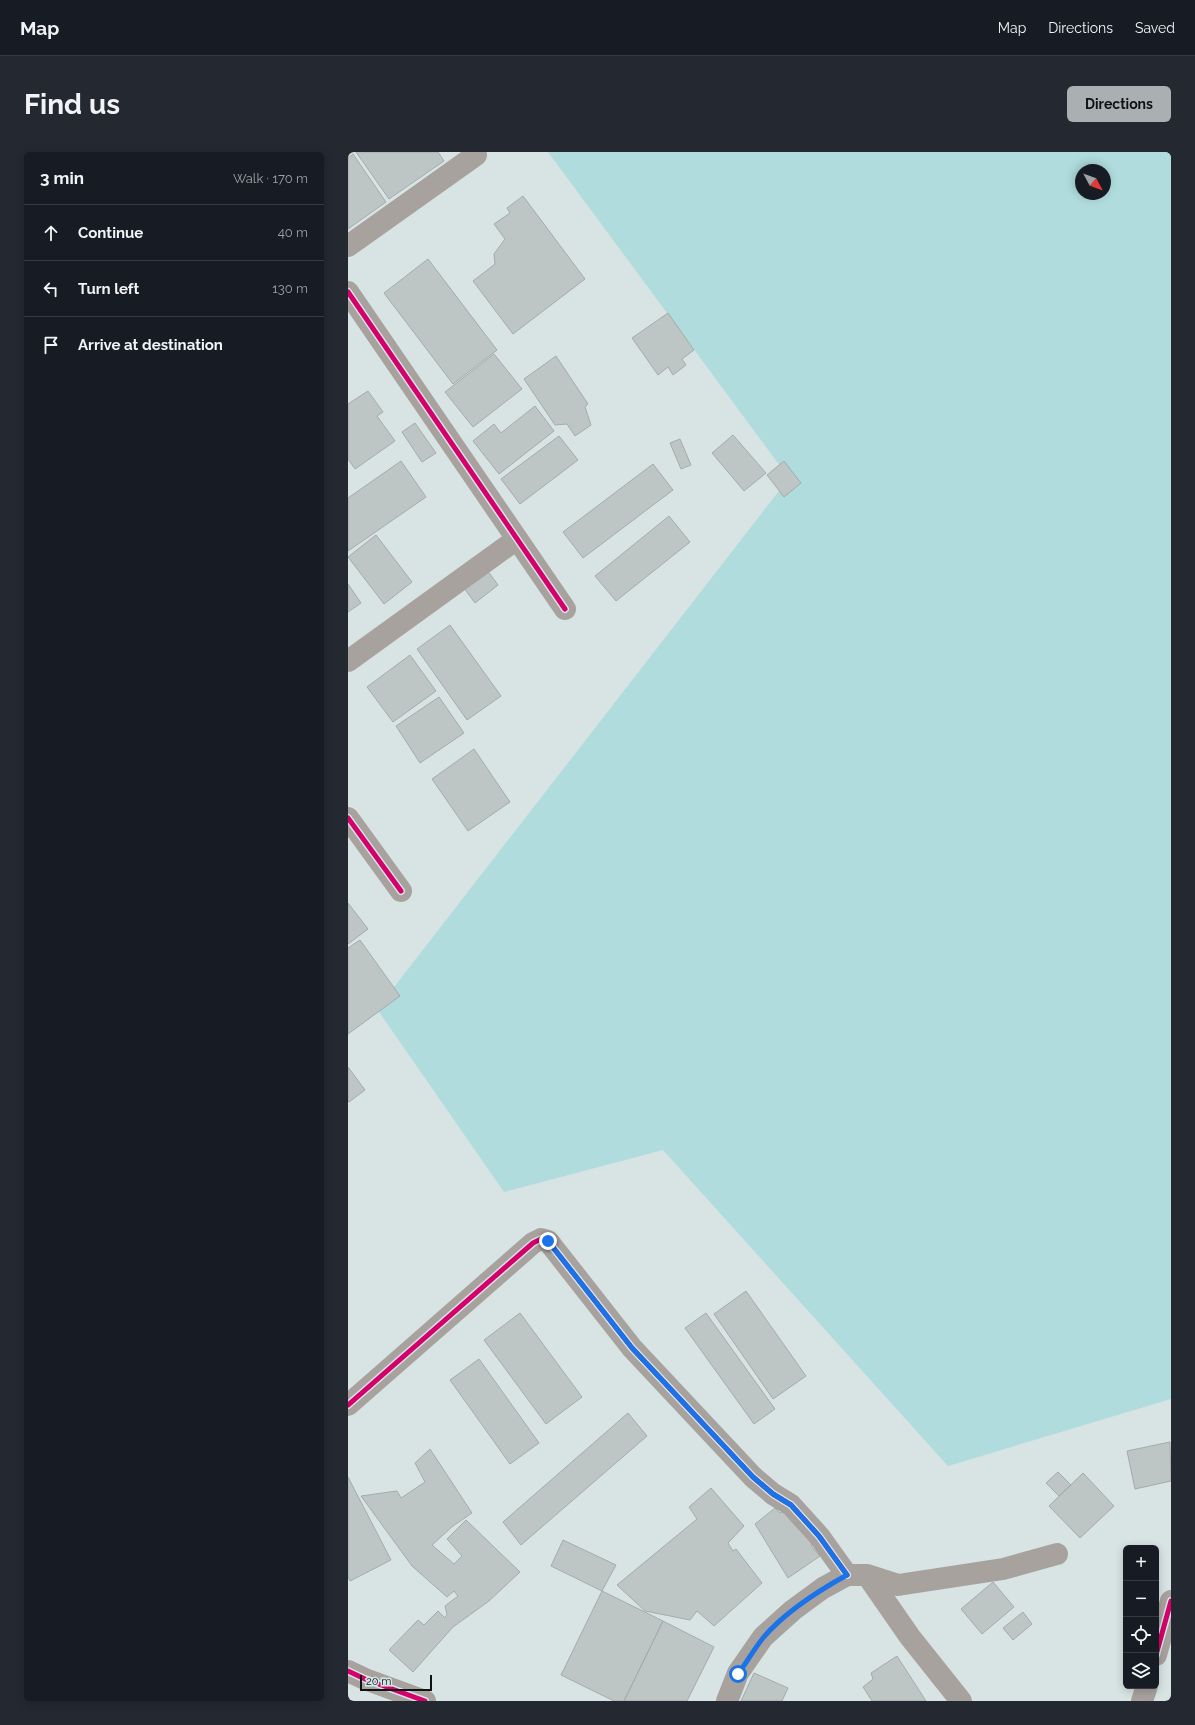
<!DOCTYPE html>
<html lang="en">
<head>
<meta charset="utf-8">
<style>
	:root { --surface:#171b24; --page:#242831; --text:#f1f3f6; --muted:#9ea1a6; --line:#363941; --accent:#aaafb1 }
	body { margin:0; font-family:Raleway,sans-serif; background:var(--page); color:var(--text) }
	.controls { position:absolute; right:12px; bottom:12px; display:grid; overflow:hidden; border-radius:6px; box-shadow:0 2px 10px #0003 }
	.controls button { width:36px; height:36px; display:grid; place-items:center; padding:0; border:0; border-bottom:1px solid var(--line); background:var(--surface); color:var(--text); font:20px sans-serif }
	.compass { position:absolute; left:727px; top:12px; width:36px; height:36px; border-radius:50%; background:var(--surface); box-shadow:0 2px 10px #0003; rotate:131deg }
	.scale { position:absolute; left:12px; bottom:10px; width:72px; box-sizing:border-box; padding-left:4px; border:2px solid #0d1313; border-top:0; font-size:11px; line-height:14px; white-space:nowrap; color:#0d1313; -webkit-text-stroke:3px #d4e7e7; paint-order:stroke }
	.stop { position:absolute; width:12px; height:12px; margin:-9px; border:3px solid #1a73e8; border-radius:50%; background:#fff }
	.stop.end { background:#1a73e8; border-color:#fff; box-shadow:0 1px 4px #0008 }
	.list { margin:0; padding:0; list-style:none }
	h2 { display:flex; justify-content:space-between; align-items:center; height:52px; margin:0; padding:0 16px; font-size:17px }
	h2 small { font-size:13px; font-weight:400; color:var(--muted) }
	.list li { display:grid; grid-template-columns:26px 1fr auto; gap:12px; align-items:center; box-sizing:border-box; height:56px; padding:0 16px; border-top:1px solid var(--line) }
	.list b { display:block; font-size:15px; white-space:nowrap }
	.list em { font-size:13px; font-style:normal; color:var(--muted) }
	.icon { flex:none; width:22px; height:22px; fill:none; stroke:currentColor; stroke-width:2; stroke-linecap:round; stroke-linejoin:round }
	.map { position:relative; flex:none; width:823px; height:1549px; overflow:hidden; border-radius:6px }
	header { display:flex; align-items:center; gap:24px; box-sizing:border-box; height:56px; padding:0 20px; background:var(--surface); border-bottom:1px solid var(--line) }
	header strong { font-size:19px }
	nav { display:flex; gap:22px; margin-inline-start:auto; font-size:14px }
	.intro { display:flex; align-items:center; justify-content:space-between; box-sizing:border-box; height:96px; padding:0 24px }
	h1 { margin:0; font-size:28px }
	.button { padding:10px 18px; border-radius:6px; background:var(--accent); color:#111; font-size:14px; font-weight:700 }
	main { display:flex; gap:24px; padding:0 24px }
	aside { flex:1; background:var(--surface); border-radius:6px; box-shadow:0 2px 10px #0003 }
	.map>svg:first-child { display:block }
	.green { fill:#b0dcdd; fill-rule:evenodd }
	.building { fill:#bdc5c5; stroke:#a4abab }
	.lines { fill:none; stroke-linecap:round; stroke-linejoin:round }
	.minor { stroke:#a8a29f; stroke-width:22 }
	.cycleway-casing { stroke:#d4e7e7; stroke-width:8 }
	.cycleway { stroke:#d6006c; stroke-width:5 }
	.route { stroke:#1a73e8; stroke-width:5 }
</style>
</head>
<body>
<header>
<strong>Map</strong>
<nav><a>Map</a><a>Directions</a><a>Saved</a></nav>
</header>
<div class="intro"><h1>Find us</h1><a class="button">Directions</a></div>
<main>
<aside>
<h2>3 min<small>Walk · 170 m</small></h2>
<ul class="list">
<li><svg class="icon" aria-label="ahead" viewBox="0 0 24 24"><path d="M12 20V5M6 11l6-6 6 6"/></svg><div><b>Continue</b></div><em>40 m</em></li>
<li><svg class="icon" aria-label="left" viewBox="0 0 24 24"><path d="M17 20v-9H6M10 6l-5 5 5 5"/></svg><div><b>Turn left</b></div><em>130 m</em></li>
<li><svg class="icon" aria-label="arrive" viewBox="0 0 24 24"><path d="M6 21V4h12l-3 4 3 4H6"/></svg><div><b>Arrive at destination</b></div></li>
</ul>
</aside>
<div class="map">
<svg width="823" height="1549" viewBox="0 0 823 1549">
	<rect width="100%" height="100%" fill="#d8e3e3"/>
	<!-- green -->
	<path class="green" d="M200,0H823V1247L600,1314L315,998L156,1040L29,857L441,326ZM733,18H757V42H733Z"/>
	<!-- building -->
	<path class="building" d="M8,0H90L96,9L41,47Z
		M5,2L38,50L0,77V6Z
		M175,44L237,127L165,182L125,129L147,112L146,102L157,87L146,72L162,61L159,56Z
		M80,107L149,198L105,232L36,141Z
		M320,161L346,198L334,207L338,213L325,223L320,215L310,223L284,186Z
		M146,202L174,237L125,275L97,240Z
		M208,204L240,252L237,255L243,273L227,284L219,272L207,273L176,227Z
		M20,239L35,260L29,264L47,289L7,317L0,307V252Z
		M187,254L206,279L151,322L125,289L146,272L153,281Z
		M67,271L88,301L74,310L54,280Z
		M385,283L418,321L396,339L364,301Z
		M211,284L230,308L172,352L153,327Z
		M332,287L343,313L333,317L322,291Z
		M53,309L78,345L0,399V346Z
		M436,309L453,331L436,345L419,323Z
		M305,312L325,338L235,406L215,380Z
		M321,364L342,390L268,449L247,424Z
		M28,383L64,430L36,452L0,405Z
		M139,418L150,433L127,451L116,436Z
		M0,432L13,451L0,460Z
		M102,473L153,544L119,568L69,497Z
		M62,503L88,539L45,570L19,535Z
		M91,545L116,581L72,611L48,574Z
		M126,597L162,650L120,679L84,627Z
		M0,751L20,777L0,792Z
		M12,788L52,844L0,882V796Z
		M0,915L17,938L1,950L0,949Z
		M398,1139L458,1224L425,1247L366,1162Z
		M172,1161L234,1245L198,1272L136,1188Z
		M358,1161L427,1257L406,1272L337,1176Z
		M131,1207L191,1291L162,1312L102,1228Z
		M280,1261L299,1284L173,1393L155,1370Z
		M822,1290L823,1329L787,1337L779,1299Z
		M82,1297L124,1361L105,1374L84,1393L106,1412L114,1404L99,1387L118,1368L172,1420L141,1449L105,1475L65,1520L41,1498L70,1468L76,1473L90,1459L97,1466L99,1462L97,1454L110,1444L106,1439L99,1445L64,1414L13,1344L49,1339L53,1346L77,1330L67,1311Z
		M710,1320L723,1333L711,1344L698,1331Z
		M735,1321L766,1354L732,1386L701,1354Z
		M0,1325L43,1408L2,1429L0,1425Z
		M363,1336L396,1374L380,1391L385,1399L388,1397L414,1431L366,1474L349,1459L342,1468L297,1459L269,1433L349,1367L341,1355Z
		M427,1356L432,1361L437,1357L467,1390L463,1394L472,1404L440,1426L407,1372Z
		M215,1388L268,1413L254,1439L203,1414Z
		M645,1430L666,1455L634,1482L613,1457Z
		M254,1439L315,1469L276,1549H266L213,1523Z
		M675,1460L684,1472L665,1488L655,1476Z
		M315,1469L366,1495L339,1549H276Z
		M549,1504L578,1549H524L515,1535L525,1527L523,1521Z
		M406,1521L440,1536L434,1549H393Z"/>
	<g class="lines">
		<!-- minor -->
		<path class="minor" d="M0,94L128,3
			M0,140L217,457
			M0,509L169,387
			M0,666L53,739
			M0,1253L185,1091L193,1087L200,1089L284,1196L405,1325L425,1342L443,1353L471,1384L499,1423
			M519,1423L562,1485L613,1549
			M808,1503L823,1449
			M0,1519L17,1527L77,1549
			M379,1549L390,1521L415,1485L445,1458L475,1436L499,1423H519L550,1433L655,1417L709,1402
			M794,1549L799,1534"/>
		<!-- cycleway casing -->
		<g class="cycleway-casing">
			<path id="cycleway" d="M0,140L217,457
				M0,666L53,739
				M0,1253L185,1091L193,1087L200,1089L284,1196L405,1325L425,1342L443,1353L471,1384L499,1423
				M808,1503L823,1449
				M0,1519L17,1527L77,1549"/>
		</g>
		<!-- cycleway -->
		<use href="#cycleway" class="cycleway"/>
	</g>
	<g class="lines">
		<!-- route -->
		<path class="route" d="M200,1089L284,1196L405,1325L425,1342L443,1353L471,1384L499,1423C470,1439 436,1461 415,1486C406,1497 399,1510 390,1522"/>
	</g>
</svg>
<div class="controls">
<button>+</button>
<button>−</button>
<button><svg class="icon" aria-label="locate" viewBox="0 0 24 24"><circle cx="12" cy="12" r="6"/><path d="M12 2v4M12 18v4M2 12h4M18 12h4"/></svg></button>
<button><svg class="icon" aria-label="layers" viewBox="0 0 24 24"><path d="M12 4l9 5-9 5-9-5zM3 14l9 5 9-5"/></svg></button>
</div>
<svg class="compass" viewBox="-18 -18 36 36"><path d="M0-13l5 13h-10z" fill="#e53935"/><path d="M0 13l5-13h-10z" fill="#9ea1a6"/></svg>
<div class="scale">20 m</div>
<div class="stop" style="left:390px;top:1522px"></div>
<div class="stop end" style="left:200px;top:1089px"></div>
</div>
</main>
</body>
</html>
